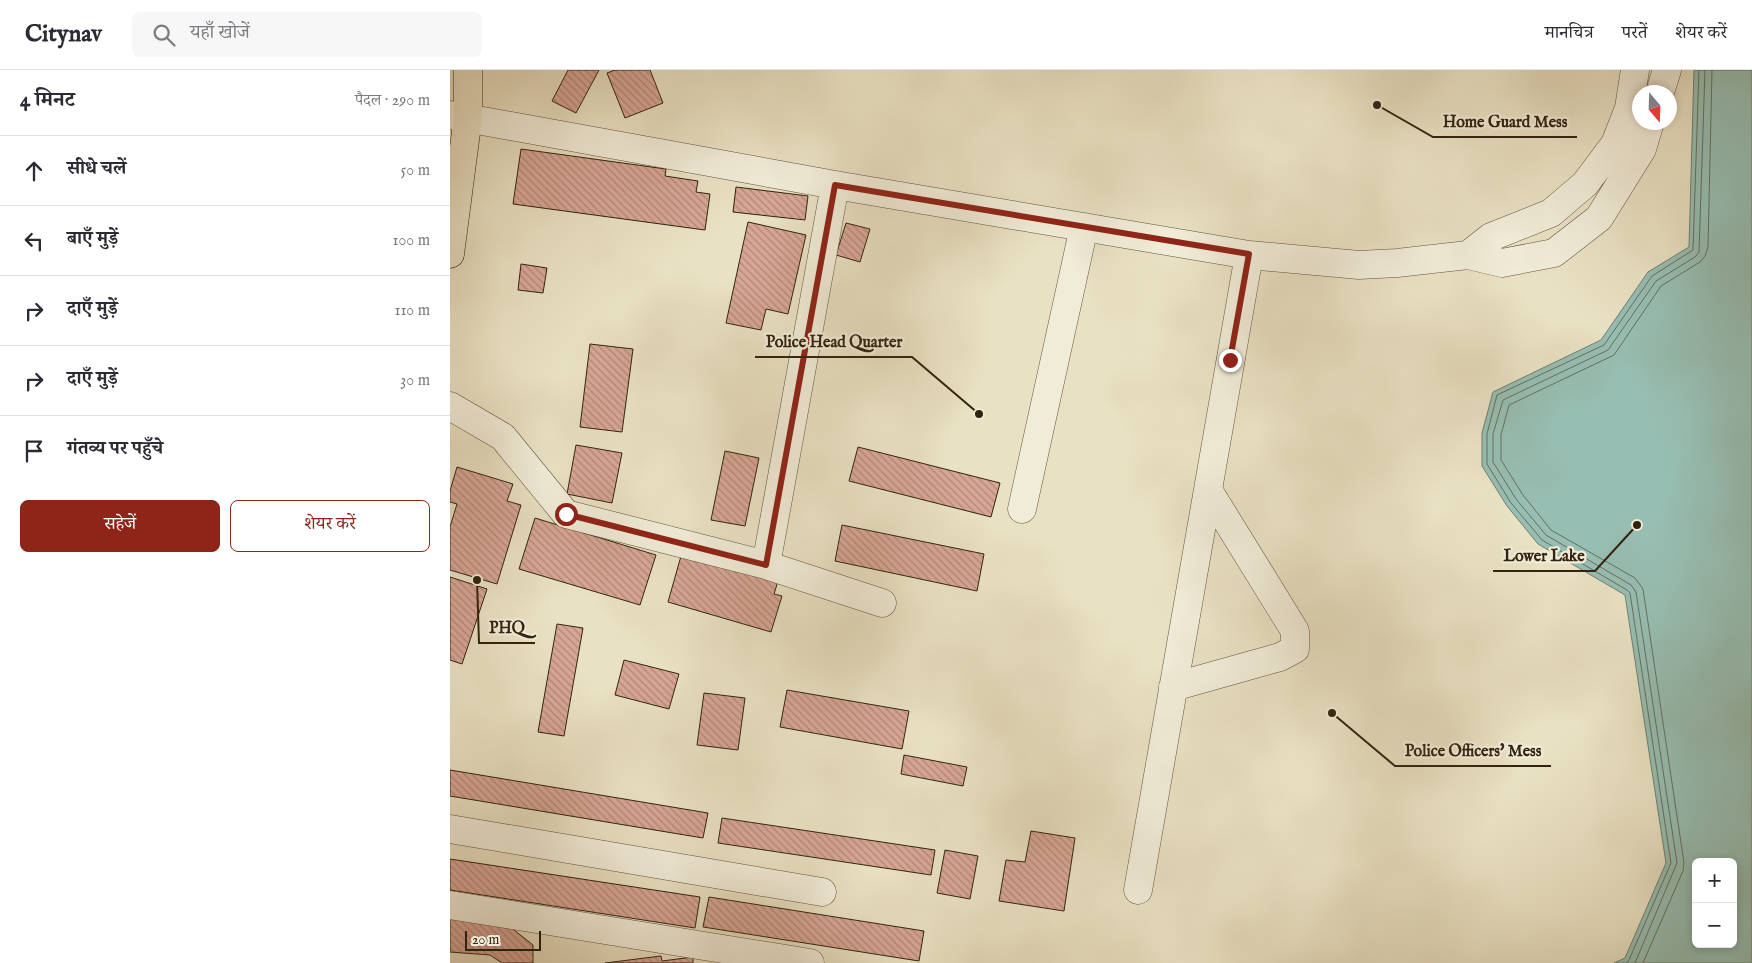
<!DOCTYPE html>
<html lang="hi">
<head>
<meta charset="utf-8">
<style>
	:root { --surface:#fff; --page:#f7f7f7; --text:#2b2b33; --muted:#7c7c81; --line:#e1e1e2; --accent:#8f2418 }
	body { margin:0; font-family:"IM FELL English","Noto Serif Devanagari",serif; background:var(--page); color:var(--text) }
	.controls { position:absolute; right:15px; bottom:15px; display:grid; overflow:hidden; border-radius:8px; box-shadow:0 2px 8px #0003 }
	.controls button { width:45px; height:45px; display:grid; place-items:center; padding:0; border:0; border-bottom:1px solid var(--line); background:var(--surface); color:var(--text); font:25px sans-serif }
	.compass { position:absolute; left:1182px; top:15px; width:45px; height:45px; border-radius:50%; background:var(--surface); box-shadow:0 2px 8px #0003; rotate:161deg }
	.scale { position:absolute; left:15px; bottom:12px; width:76px; box-sizing:border-box; padding-left:5px; border:2px solid #322310; border-top:0; font-size:14px; line-height:18px; white-space:nowrap; color:#322310; -webkit-text-stroke:4px #f1ecd8; paint-order:stroke }
	.stop { position:absolute; width:15px; height:15px; margin:-11px; border:4px solid #8f2418; border-radius:50%; background:#fff }
	.stop.end { background:#8f2418; border-color:#fff; box-shadow:0 1px 5px #0008 }
	.list { margin:0; padding:0; list-style:none }
	h2 { display:flex; justify-content:space-between; align-items:center; height:65px; margin:0; padding:0 20px; font-size:21px }
	h2 small { font-size:16px; font-weight:400; color:var(--muted) }
	.list li { display:grid; grid-template-columns:32px 1fr auto; gap:15px; align-items:center; box-sizing:border-box; height:70px; padding:0 20px; border-top:1px solid var(--line) }
	.list b { display:block; font-size:19px; white-space:nowrap }
	.list em { font-size:16px; font-style:normal; color:var(--muted) }
	.actions { display:flex; gap:10px; padding:15px 20px }
	.actions a { flex:1; padding:11px 0; border:1px solid var(--accent); border-radius:8px; text-align:center; font-size:18px; color:var(--accent) }
	.actions .main { background:var(--accent); color:#fff }
	.icon { flex:none; width:28px; height:28px; fill:none; stroke:currentColor; stroke-width:2; stroke-linecap:round; stroke-linejoin:round }
	.map { position:relative; flex:none; width:1302px; height:893px; overflow:hidden }
	header { display:flex; align-items:center; gap:30px; box-sizing:border-box; height:70px; padding:0 25px; background:var(--surface); border-bottom:1px solid var(--line) }
	header strong { font-size:24px }
	nav { display:flex; gap:28px; margin-inline-start:auto; font-size:18px }
	.search { width:350px; height:45px; background:var(--page); display:flex; align-items:center; gap:12px; box-sizing:border-box; padding:0 18px; border-radius:8px; color:var(--muted); font-size:19px }
	main { display:flex }
	aside { flex:1; background:var(--surface) }
	.map>svg:first-child { display:block }
	.water { fill:#97beb2; stroke:#6f8071; fill-rule:evenodd }
	.lines { fill:none; stroke-linecap:round; stroke-linejoin:round }
	.shore { stroke:#647061; stroke-width:1 }
	.building { fill:url(#building-back-hatch); stroke:#322310 }
	.minor-casing { stroke:#60523d; stroke-width:29 }
	.major-casing { stroke:#322310; stroke-width:29 }
	.minor { stroke:#f1ecd8; stroke-width:28 }
	.major { stroke:#e9e1c3; stroke-width:28 }
	.route { stroke:#8f2418; stroke-width:6 }
	.leader { fill:none; stroke:#322310; stroke-width:2 }
	.callout-dot { fill:#322310; stroke:#f1ecd8; stroke-width:2 }
	.callout-label { font-size:16px; text-anchor:middle; font-weight:bold; fill:#322310; stroke:#f1ecd8; stroke-width:4.5; stroke-linejoin:round; paint-order:stroke }
</style>
</head>
<body>
<header>
<strong>Citynav</strong>
<div class="search"><svg class="icon" aria-label="search" viewBox="0 0 24 24"><circle cx="10" cy="10" r="6"/><path d="M15 15l6 6"/></svg>यहाँ खोजें</div>
<nav><a>मानचित्र</a><a>परतें</a><a>शेयर करें</a></nav>
</header>
<main>
<aside>
<h2>4 मिनट<small>पैदल · 290 m</small></h2>
<ul class="list">
<li><svg class="icon" aria-label="ahead" viewBox="0 0 24 24"><path d="M12 20V5M6 11l6-6 6 6"/></svg><div><b>सीधे चलें</b></div><em>50 m</em></li>
<li><svg class="icon" aria-label="left" viewBox="0 0 24 24"><path d="M17 20v-9H6M10 6l-5 5 5 5"/></svg><div><b>बाएँ मुड़ें</b></div><em>100 m</em></li>
<li><svg class="icon" aria-label="right" viewBox="0 0 24 24"><path d="M7 20v-9h11M14 6l5 5-5 5"/></svg><div><b>दाएँ मुड़ें</b></div><em>110 m</em></li>
<li><svg class="icon" aria-label="right" viewBox="0 0 24 24"><path d="M7 20v-9h11M14 6l5 5-5 5"/></svg><div><b>दाएँ मुड़ें</b></div><em>30 m</em></li>
<li><svg class="icon" aria-label="arrive" viewBox="0 0 24 24"><path d="M6 21V4h12l-3 4 3 4H6"/></svg><div><b>गंतव्य पर पहुँचे</b></div></li>
</ul>
<div class="actions"><a class="main">सहेजें</a><a>शेयर करें</a></div>
</aside>
<div class="map">
<svg width="1302" height="893" viewBox="0 0 1302 893">
	<defs>
		<pattern id="building-back-hatch" width="6" height="6" patternUnits="userSpaceOnUse" patternTransform="scale(1.25)"><rect width="6" height="6" fill="#d8a696"/><path d="M-1 5l2 2M0 0l6 6M5-1l2 2" fill="none" stroke="#b08779"/></pattern>
	</defs>
	<rect width="100%" height="100%" fill="#e9e1c3"/>
	<filter id="stains"><feTurbulence type="fractalNoise" baseFrequency=".004" numOctaves="4"/><feColorMatrix values="0 0 0 0 .2 0 0 0 0 .09 0 0 0 0 .02 0 0 0 .5 -.17"/></filter>
	<radialGradient id="worn" r=".72"><stop offset=".6" stop-color="#630" stop-opacity="0"/><stop offset="1" stop-color="#630" stop-opacity=".3"/></radialGradient>
	<!-- water -->
	<path class="water" d="M1244,0H1302V893H1164L1175,888L1216,793L1175,525L1088,474L1057,436L1032,396V363L1043,322L1151,270L1198,202L1239,177ZM1246,792H1283V874H1246Z"/>
	<g class="lines">
		<!-- shore -->
		<path class="shore" d="M1176,893L1179,890L1221,793L1180,523L1177,520L1092,470L1061,433L1037,394V364L1047,325L1154,275L1202,206L1243,180L1249,0
			M1185,893L1227,793L1186,522L1181,515L1096,465L1066,429L1043,392V364L1053,330L1158,280L1206,211L1245,187L1249,182L1255,0
			M1193,893L1233,801L1234,793L1193,519L1185,508L1101,460L1073,425L1051,390V365L1059,335L1164,285L1211,216L1250,192L1255,186L1258,177L1262,0"/>
	</g>
	<!-- building -->
	<path class="building" d="M118,0H149L126,43L102,31Z
		M165,0H200L213,33L175,48L157,3Z
		M71,79L216,99L215,106L248,111L246,122L260,124L255,160L63,134Z
		M286,117L358,126L355,150L283,142Z
		M298,152L356,165L338,244L316,239L311,260L276,253Z
		M396,153L420,159L410,192L386,185Z
		M71,194L97,198L93,223L68,220Z
		M140,274L183,279L172,362L130,357Z
		M126,375L172,383L162,433L117,424Z
		M408,377L550,413L541,447L399,411Z
		M275,381L309,388L295,456L261,450Z
		M7,397L63,414L57,431L71,435L47,514L0,500V457L7,434L0,432V421Z
		M85,448L206,485L190,535L69,499Z
		M392,455L534,484L527,521L385,491Z
		M233,479L329,508L324,524L332,526L321,562L218,532Z
		M0,507L37,519L12,594L0,590Z
		M107,554L133,558L114,666L88,662Z
		M174,590L229,604L219,639L165,625Z
		M337,620L459,641L452,679L330,657Z
		M254,623L295,628L288,680L247,675Z
		M454,685L517,697L513,716L451,704Z
		M0,700L258,743L253,768L0,726Z
		M272,748L485,780L481,805L268,773Z
		M581,761L625,768L614,841L549,831L556,790L575,792Z
		M495,780L528,786L520,829L487,823Z
		M0,789L250,827L245,858L0,820Z
		M259,827L474,861L469,891L253,857Z
		M0,845L54,852L83,875V893H52L40,885L0,882Z
		M211,886L212,891L243,887V893H155Z"/>
	<g class="lines">
		<!-- minor casing -->
		<g class="minor-casing">
			<path id="minor" d="M1210,22L1217,0
				M0,45L385,115L799,185L909,195L947,193L1018,185L1052,193L1104,183L1149,148L1192,79L1200,52
				M1018,185L1041,167L1101,143L1135,114L1165,74L1179,38L1185,0
				M0,336L53,367L116,444L316,495L432,533
				M572,439L634,157
				M316,495L385,115
				M723,617L830,587L845,579V561L758,420
				M0,759L372,822
				M688,820L799,185
				M0,835L360,893"/>
		</g>
		<!-- major casing -->
		<g class="major-casing">
			<path id="major" d="M0,184L18,47V0"/>
		</g>
		<!-- minor -->
		<use href="#minor" class="minor"/>
		<!-- major -->
		<use href="#major" class="major"/>
	</g>
	<g class="lines">
		<!-- route -->
		<path class="route" d="M116,444L316,495L385,115L799,184L780,290"/>
	</g>
	<!-- callouts -->
	<path class="leader" d="M927 35L983 67H1127M529 344L462 287H305M1187 455L1145 501H1043M27 510L29 573H85M882 643L945 696H1101"/>
	<g class="callout-dot">
		<circle cx="927" cy="35" r="5"/>
		<circle cx="529" cy="344" r="5"/>
		<circle cx="1187" cy="455" r="5"/>
		<circle cx="27" cy="510" r="5"/>
		<circle cx="882" cy="643" r="5"/>
	</g>
	<g class="callout-label">
		<text x="1055" y="57">Home Guard Mess</text>
		<text x="384" y="277">Police Head Quarter</text>
		<text x="1094" y="491">Lower Lake</text>
		<text x="57" y="563">PHQ</text>
		<text x="1023" y="686">Police Officers' Mess</text>
	</g>
	<rect width="100%" height="100%" filter="url(#stains)"/>
	<rect width="100%" height="100%" fill="url(#worn)"/>
</svg>
<div class="controls">
<button>+</button>
<button>−</button>
</div>
<svg class="compass" viewBox="-18 -18 36 36"><path d="M0-13l5 13h-10z" fill="#e53935"/><path d="M0 13l5-13h-10z" fill="#7c7c81"/></svg>
<div class="scale">20 m</div>
<div class="stop" style="left:116px;top:444px"></div>
<div class="stop end" style="left:780px;top:290px"></div>
</div>
</main>
</body>
</html>
